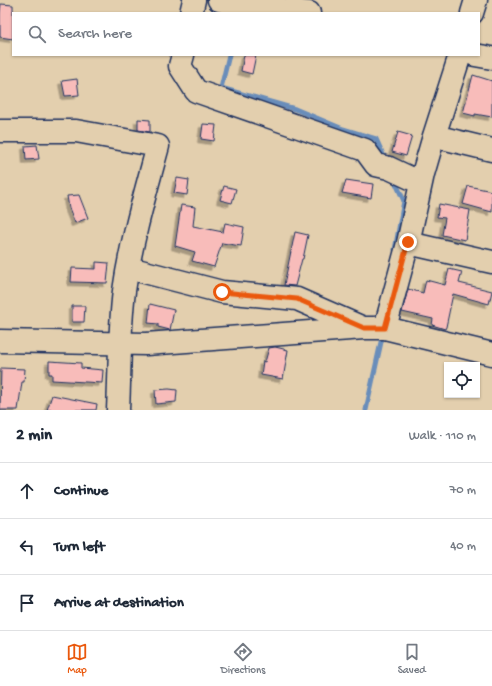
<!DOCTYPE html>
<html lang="en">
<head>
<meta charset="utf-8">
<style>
	:root { --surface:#fff; --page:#f6f6f7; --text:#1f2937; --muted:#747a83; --line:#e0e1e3; --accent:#ea580c }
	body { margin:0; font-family:"Gochi Hand",sans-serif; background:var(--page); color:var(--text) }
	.controls { position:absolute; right:12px; bottom:12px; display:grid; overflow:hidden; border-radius:0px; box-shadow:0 1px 3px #0004 }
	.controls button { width:36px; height:36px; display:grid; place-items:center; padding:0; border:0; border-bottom:1px solid var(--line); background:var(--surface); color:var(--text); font:20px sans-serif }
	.stop { position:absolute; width:12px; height:12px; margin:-9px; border:3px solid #ea580c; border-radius:50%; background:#fff }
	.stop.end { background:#ea580c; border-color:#fff; box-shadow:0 1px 4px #0008 }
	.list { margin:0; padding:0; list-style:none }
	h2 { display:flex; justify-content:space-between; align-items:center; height:52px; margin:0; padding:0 16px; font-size:17px }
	h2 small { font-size:13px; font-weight:400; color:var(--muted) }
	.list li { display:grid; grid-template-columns:26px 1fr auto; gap:12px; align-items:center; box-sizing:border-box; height:56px; padding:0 16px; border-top:1px solid var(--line) }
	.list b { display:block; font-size:15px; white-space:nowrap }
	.list em { font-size:13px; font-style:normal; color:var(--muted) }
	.icon { flex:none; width:22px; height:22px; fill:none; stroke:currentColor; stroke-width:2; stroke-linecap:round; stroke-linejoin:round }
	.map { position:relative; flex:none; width:492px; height:410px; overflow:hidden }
	.search { position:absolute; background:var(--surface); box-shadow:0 1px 3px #0004; left:12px; right:12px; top:12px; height:44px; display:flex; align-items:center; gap:10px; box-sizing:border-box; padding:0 14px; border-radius:0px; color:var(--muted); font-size:15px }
	.sheet { height:220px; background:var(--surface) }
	nav { display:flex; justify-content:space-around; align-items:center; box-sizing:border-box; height:56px; border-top:1px solid var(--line); background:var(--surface); font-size:11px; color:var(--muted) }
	nav a { display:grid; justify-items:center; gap:2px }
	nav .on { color:var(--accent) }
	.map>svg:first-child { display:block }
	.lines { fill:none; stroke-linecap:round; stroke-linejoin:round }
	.stream { stroke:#698dba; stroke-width:5 }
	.building { fill:#f8bcba; stroke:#1b2f5e; filter:url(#shadow) }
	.minor-casing { stroke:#1b2f5e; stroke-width:25 }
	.minor { stroke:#e3cfae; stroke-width:22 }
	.route { stroke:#ea580c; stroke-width:5 }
</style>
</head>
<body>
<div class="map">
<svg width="492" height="410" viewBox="0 0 492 410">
	<defs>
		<filter id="shadow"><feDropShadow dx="-3.5" dy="3.5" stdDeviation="0" flood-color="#0004"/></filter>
	</defs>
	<rect width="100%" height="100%" fill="#e3cfae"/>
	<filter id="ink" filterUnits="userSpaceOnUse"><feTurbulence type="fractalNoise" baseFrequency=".025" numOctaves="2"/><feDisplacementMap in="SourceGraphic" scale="8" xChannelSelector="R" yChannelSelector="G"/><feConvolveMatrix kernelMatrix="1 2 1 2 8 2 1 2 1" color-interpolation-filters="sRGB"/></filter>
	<g filter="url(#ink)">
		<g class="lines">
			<!-- stream -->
			<path class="stream" d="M229,55L221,88L295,109L343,129L376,139L386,161
				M394,179L404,201L395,250
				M366,410L383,333"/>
		</g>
		<!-- building -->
		<path class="building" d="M1,4L13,5V39L0,37V13Z
			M244,55H256L252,74L241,71Z
			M473,75L492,81V117L475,114V116L463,113Z
			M77,79L79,95L65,96L62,81Z
			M138,119L150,120V132L138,130Z
			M203,124L216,125L214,141L201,139Z
			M398,132L412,136L406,156L392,152Z
			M37,145L39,159L26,160L25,146Z
			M177,178L189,180L187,195L174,193Z
			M346,180L373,184L371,198L342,193Z
			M224,186L236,189L232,203L220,200Z
			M468,186L492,191V212L463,204Z
			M79,195L88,218L75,223L69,208L67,196Z
			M439,204L470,210L465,240L442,235L445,218L437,217Z
			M181,205L195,207L193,226L223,232L225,223L244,227L241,246L222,243L214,267L192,261L195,252L175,246Z
			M295,232L308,235L303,259H302L295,286L284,285Z
			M96,262L109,263L107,283L71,282L72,268L96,269Z
			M449,269L462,272L459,283L492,291L489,304L453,294L446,327L445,329L432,325L433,319L402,312L408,289L423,293L426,280L445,285Z
			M150,304L174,310L170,330L158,327V324L148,323Z
			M72,306H85L84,322H72Z
			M275,347L288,350L283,379L261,375L263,361L265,362L269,348Z
			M49,361L81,363V368L103,370L102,383L52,380V374H49Z
			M1,368L25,369L24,382H22L18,410H0Z
			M169,389L177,390L176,402L156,404L155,390Z
			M52,395L97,404L96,410H47Z"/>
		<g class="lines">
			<!-- minor casing -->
			<g class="minor-casing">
				<path id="minor" d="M219,0L233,4L309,13
					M191,13L194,0
					M472,13L476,0
					M183,55L180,66L196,91L365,150L376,165L389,168L421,183
					M475,55L492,58
					M0,131H76L158,146C145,194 131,242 124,291C119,331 120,370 118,410
					M434,136L492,150
					M408,243L492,262
					M129,268L222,292L297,299L361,327
					M385,328L408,243L423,174L434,136L460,55
					M0,341L146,344L364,328H385L492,354"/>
			</g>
			<!-- minor -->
			<use href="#minor" class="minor"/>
		</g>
	</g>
	<g class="lines" filter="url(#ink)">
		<!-- route -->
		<path class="route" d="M222,292L297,299L364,328H385L408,242"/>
	</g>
</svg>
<div class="controls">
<button><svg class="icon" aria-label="locate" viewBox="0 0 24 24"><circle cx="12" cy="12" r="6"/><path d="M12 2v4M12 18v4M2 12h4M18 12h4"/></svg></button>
</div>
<div class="stop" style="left:222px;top:292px"></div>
<div class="stop end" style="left:408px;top:242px"></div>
<div class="search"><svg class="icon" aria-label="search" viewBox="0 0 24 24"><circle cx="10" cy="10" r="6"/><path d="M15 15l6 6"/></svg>Search here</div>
</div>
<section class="sheet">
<h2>2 min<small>Walk · 110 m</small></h2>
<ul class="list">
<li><svg class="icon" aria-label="ahead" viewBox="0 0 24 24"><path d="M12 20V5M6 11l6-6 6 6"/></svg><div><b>Continue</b></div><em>70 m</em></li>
<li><svg class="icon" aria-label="left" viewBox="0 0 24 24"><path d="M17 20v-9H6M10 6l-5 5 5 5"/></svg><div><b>Turn left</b></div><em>40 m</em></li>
<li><svg class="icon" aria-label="arrive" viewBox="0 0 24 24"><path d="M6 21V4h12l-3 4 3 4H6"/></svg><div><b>Arrive at destination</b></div></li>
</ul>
</section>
<nav>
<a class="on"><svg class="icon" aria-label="map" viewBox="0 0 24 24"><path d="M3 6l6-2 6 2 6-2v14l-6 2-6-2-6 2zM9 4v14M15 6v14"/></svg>Map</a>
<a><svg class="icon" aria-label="directions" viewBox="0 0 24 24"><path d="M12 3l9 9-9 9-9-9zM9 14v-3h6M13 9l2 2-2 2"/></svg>Directions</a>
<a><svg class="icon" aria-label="saved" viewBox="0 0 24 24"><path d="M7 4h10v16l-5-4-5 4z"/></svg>Saved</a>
</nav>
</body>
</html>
